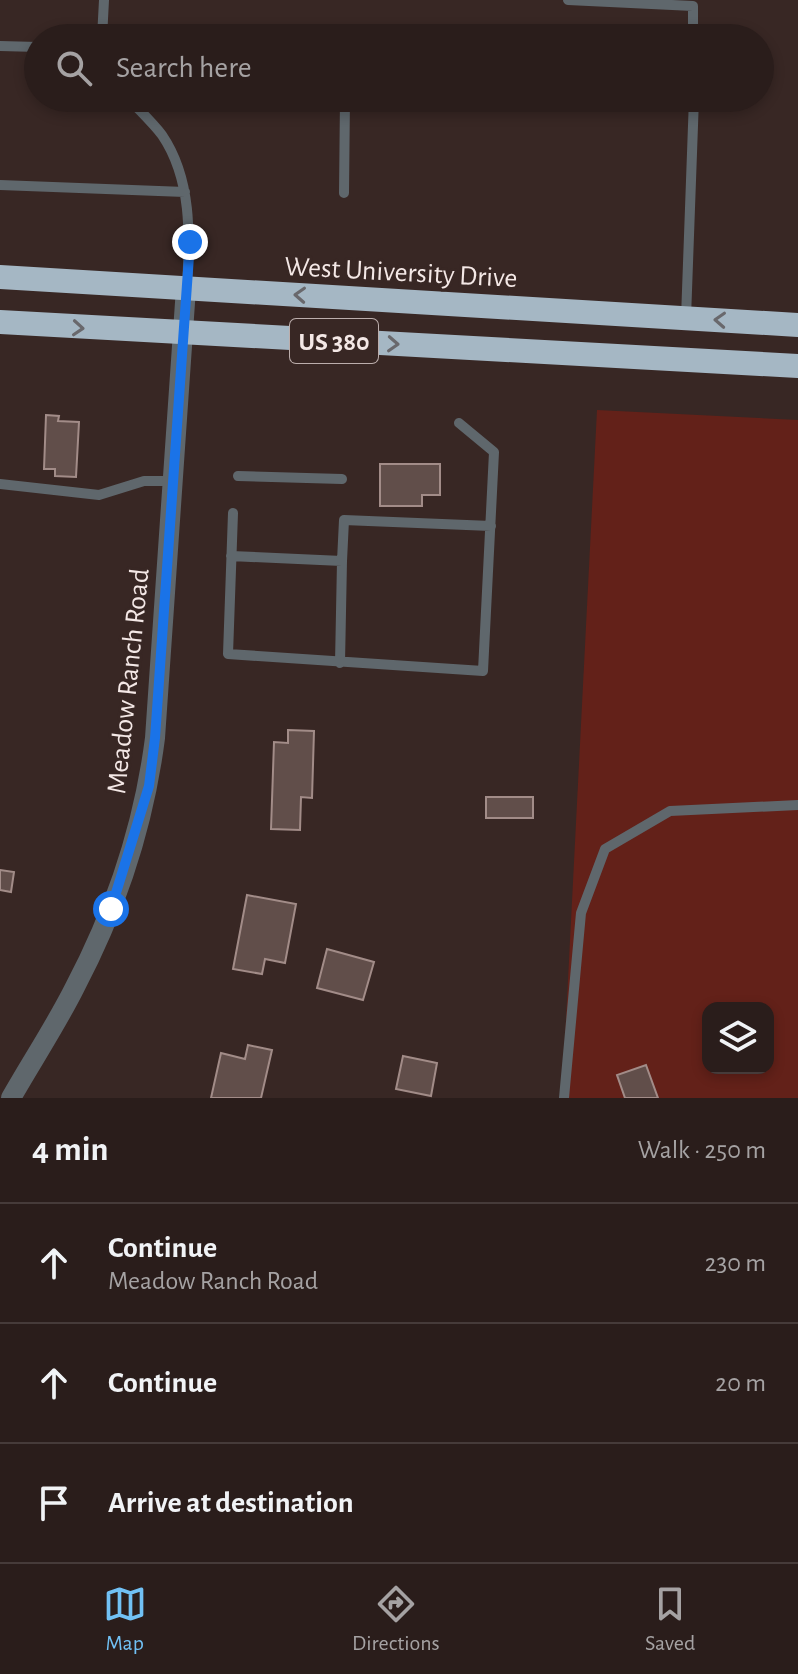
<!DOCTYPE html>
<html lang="en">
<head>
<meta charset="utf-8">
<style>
	:root { --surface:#2a1d1b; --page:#362a28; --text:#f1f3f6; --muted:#a5a2a3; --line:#463b3a; --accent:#71c1f5 }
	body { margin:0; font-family:"Alegreya Sans",sans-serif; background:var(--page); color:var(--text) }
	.controls { position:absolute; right:24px; bottom:24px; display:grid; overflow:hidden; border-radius:16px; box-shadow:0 4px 12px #0003 }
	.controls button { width:72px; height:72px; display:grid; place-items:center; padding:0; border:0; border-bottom:2px solid var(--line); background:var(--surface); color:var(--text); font:40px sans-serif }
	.stop { position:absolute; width:24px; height:24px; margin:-18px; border:6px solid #1a73e8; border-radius:50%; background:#fff }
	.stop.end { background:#1a73e8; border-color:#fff; box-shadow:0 2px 8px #0008 }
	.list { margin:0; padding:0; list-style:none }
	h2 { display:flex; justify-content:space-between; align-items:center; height:104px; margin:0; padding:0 32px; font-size:34px }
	h2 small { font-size:26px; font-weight:400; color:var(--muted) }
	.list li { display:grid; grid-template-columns:52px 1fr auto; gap:24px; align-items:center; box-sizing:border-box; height:120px; padding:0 32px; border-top:2px solid var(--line) }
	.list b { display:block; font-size:30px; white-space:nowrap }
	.list p { margin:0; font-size:26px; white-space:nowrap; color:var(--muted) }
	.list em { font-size:26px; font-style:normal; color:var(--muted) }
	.icon { flex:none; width:44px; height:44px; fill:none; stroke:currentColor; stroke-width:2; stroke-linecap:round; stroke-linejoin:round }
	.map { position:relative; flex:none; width:798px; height:1098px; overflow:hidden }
	.search { position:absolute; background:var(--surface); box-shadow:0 4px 12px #0003; left:24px; right:24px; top:24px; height:88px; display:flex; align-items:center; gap:20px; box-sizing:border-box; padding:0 28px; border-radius:44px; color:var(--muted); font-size:30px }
	.sheet { height:464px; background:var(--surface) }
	nav { display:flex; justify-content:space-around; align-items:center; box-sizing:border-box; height:112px; border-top:2px solid var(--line); background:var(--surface); font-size:22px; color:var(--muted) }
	nav a { display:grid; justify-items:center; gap:4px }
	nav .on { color:var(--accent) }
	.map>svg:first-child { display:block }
	.green { fill:#632119; fill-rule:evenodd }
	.building { fill:#614e4a; stroke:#a28c88; stroke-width:2 }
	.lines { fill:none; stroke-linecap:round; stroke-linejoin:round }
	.lane { stroke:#5f676c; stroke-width:10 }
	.street { stroke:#5f676c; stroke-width:20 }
	.highway { stroke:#a5b7c4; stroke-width:24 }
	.oneway { stroke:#69686c }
	.route { stroke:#1a73e8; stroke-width:10 }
	.labels { text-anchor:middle; stroke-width:6; stroke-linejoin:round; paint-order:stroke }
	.shield { fill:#382724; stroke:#bcaeac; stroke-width:2 }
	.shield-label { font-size:26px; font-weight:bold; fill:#f4e8e6 }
	.street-label { font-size:28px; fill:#f4e8e6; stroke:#382724 }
</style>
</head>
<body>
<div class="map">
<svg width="798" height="1098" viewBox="0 0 798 1098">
	<rect width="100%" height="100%" fill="#382724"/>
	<!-- green -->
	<path class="green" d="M597,410L798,420V1098H562ZM708,1008H768V1068H708Z"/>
	<!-- building -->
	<path class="building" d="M46,415L59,416L58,421L79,422L76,477L55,476V469H44Z
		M380,464H440V495H422V506H380Z
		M288,730L314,731L312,798L301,797L300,830L271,829L274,742L288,743Z
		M486,797H533V818H486Z
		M0,870L14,872L11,892L0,890Z
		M247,895L296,904L285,963L265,959L262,974L233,969Z
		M327,949L374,962L363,1000L317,988Z
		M248,1045L272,1050L261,1098H211L221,1053L245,1059Z
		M403,1056L437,1063L431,1096L396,1089Z
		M646,1065L658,1098H625L617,1075Z"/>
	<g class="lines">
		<!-- lane -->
		<path class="lane" d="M568,0L693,6V38
			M102,38L104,0
			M0,46L38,47
			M128,98C139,110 152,122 162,135C192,179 190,236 187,286
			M0,185L185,192
			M344,193L345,98
			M686,318L694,98
			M238,476L342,479
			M0,484L99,495L144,481H172
			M233,513L228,654L483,671L494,452L459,423
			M231,556L342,561L340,663
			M342,561L344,520L491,526
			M564,1098L581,913L605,849L670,811L798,805"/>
		<!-- street -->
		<path class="street" d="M11,1098C32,1061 56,1025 75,987C116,909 144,824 155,738L186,288"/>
		<!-- highway -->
		<path class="highway" d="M0,277L798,325
			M0,322L798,366"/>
	</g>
	<!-- one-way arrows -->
	<defs><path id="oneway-chevron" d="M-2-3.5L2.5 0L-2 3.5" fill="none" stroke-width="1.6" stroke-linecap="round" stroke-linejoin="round" transform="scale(2)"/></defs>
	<g class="oneway">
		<use href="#oneway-chevron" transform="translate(300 295) rotate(-177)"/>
		<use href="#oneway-chevron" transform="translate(720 320) rotate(-177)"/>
		<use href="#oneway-chevron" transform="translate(78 328) rotate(4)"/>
		<use href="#oneway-chevron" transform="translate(393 344) rotate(3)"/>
	</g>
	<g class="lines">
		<!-- route -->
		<path class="route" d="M111,909L149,786L155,738L190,242"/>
	</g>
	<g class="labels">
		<!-- shield labels -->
		<rect class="shield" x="290" y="319" width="88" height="44" rx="6"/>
		<g class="shield-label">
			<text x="334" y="350">US 380</text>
		</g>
		<!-- street labels -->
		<g class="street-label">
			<text transform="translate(401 271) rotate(3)" y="10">West University Drive</text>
			<text transform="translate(127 681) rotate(-84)" y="10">Meadow Ranch Road</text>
		</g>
	</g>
</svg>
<div class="controls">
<button><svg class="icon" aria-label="layers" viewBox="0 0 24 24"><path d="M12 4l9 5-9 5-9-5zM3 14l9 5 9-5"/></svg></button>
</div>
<div class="stop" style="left:111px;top:909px"></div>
<div class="stop end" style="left:190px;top:242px"></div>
<div class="search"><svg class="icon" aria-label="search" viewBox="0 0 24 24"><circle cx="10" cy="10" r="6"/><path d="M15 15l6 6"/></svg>Search here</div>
</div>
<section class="sheet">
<h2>4 min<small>Walk · 250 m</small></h2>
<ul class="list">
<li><svg class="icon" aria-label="ahead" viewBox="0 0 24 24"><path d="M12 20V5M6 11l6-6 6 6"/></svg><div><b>Continue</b><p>Meadow Ranch Road</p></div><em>230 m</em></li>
<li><svg class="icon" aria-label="ahead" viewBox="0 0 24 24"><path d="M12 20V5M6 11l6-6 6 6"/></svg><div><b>Continue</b></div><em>20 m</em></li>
<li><svg class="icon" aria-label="arrive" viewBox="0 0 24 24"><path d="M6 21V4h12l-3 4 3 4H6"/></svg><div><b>Arrive at destination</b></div></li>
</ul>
</section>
<nav>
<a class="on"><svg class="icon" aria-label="map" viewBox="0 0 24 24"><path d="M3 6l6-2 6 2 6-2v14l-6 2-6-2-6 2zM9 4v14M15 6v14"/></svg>Map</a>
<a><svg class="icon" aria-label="directions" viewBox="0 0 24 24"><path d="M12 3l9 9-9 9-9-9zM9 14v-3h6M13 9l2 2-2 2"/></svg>Directions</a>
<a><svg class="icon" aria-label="saved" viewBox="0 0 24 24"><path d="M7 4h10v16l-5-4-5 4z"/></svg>Saved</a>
</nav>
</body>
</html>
